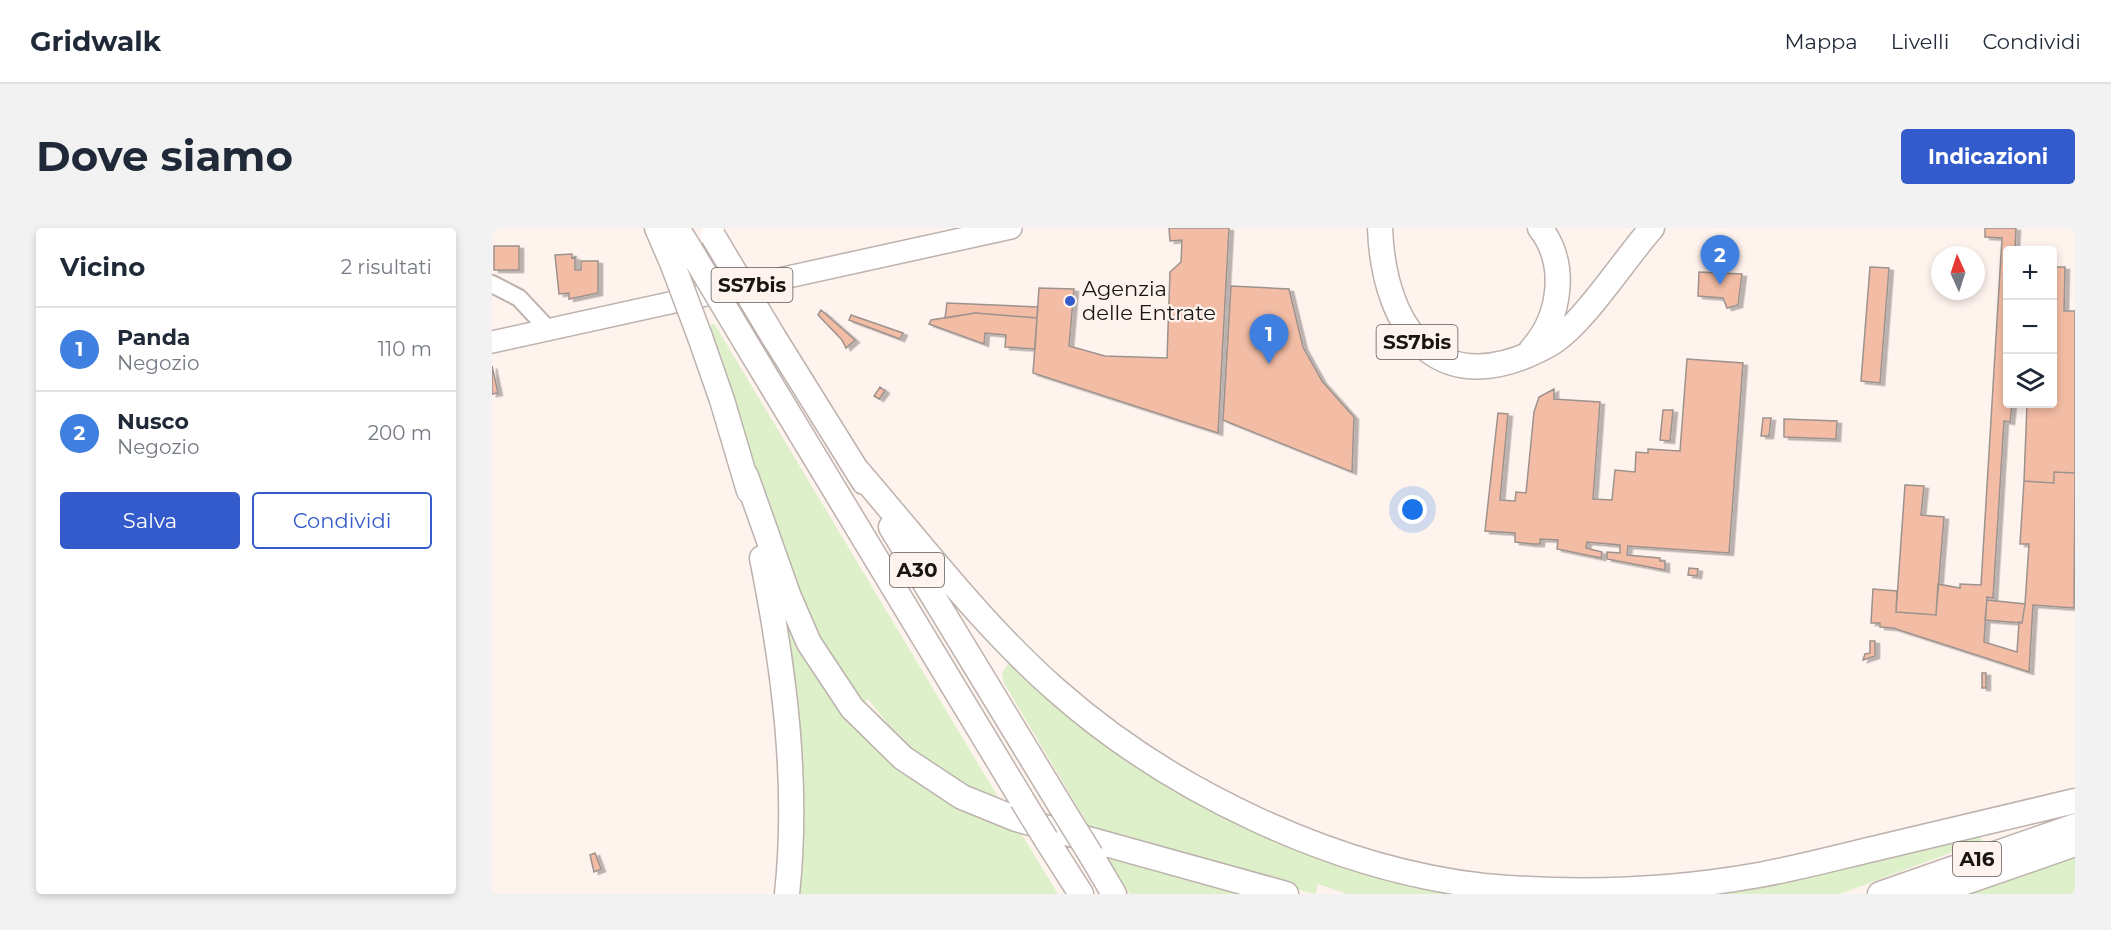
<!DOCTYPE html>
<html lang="it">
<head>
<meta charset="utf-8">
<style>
	:root { --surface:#fff; --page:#f2f2f3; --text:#1f2937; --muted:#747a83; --line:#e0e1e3; --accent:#335bcb }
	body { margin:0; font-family:Montserrat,sans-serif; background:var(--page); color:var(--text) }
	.controls { position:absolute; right:18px; top:18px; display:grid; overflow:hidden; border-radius:6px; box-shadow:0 3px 9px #0003 }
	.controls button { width:54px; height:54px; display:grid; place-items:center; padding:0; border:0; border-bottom:2px solid var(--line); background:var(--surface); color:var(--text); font:30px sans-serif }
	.compass { position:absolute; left:1439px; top:18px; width:54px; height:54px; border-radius:50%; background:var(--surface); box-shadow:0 3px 9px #0003; rotate:357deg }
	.you { position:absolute; left:921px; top:282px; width:21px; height:21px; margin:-15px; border:4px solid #fff; border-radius:50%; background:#1a73e8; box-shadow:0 0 0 9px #1a73e833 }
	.badge { display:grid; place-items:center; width:39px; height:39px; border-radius:50%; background:var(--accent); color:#fff; font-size:20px; font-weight:700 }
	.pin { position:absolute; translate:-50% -50px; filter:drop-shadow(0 2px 3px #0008) }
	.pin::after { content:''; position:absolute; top:32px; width:21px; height:18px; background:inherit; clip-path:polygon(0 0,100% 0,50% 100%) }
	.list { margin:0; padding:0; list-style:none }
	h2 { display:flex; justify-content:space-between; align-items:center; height:78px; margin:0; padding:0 24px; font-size:26px }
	h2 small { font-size:20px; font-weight:400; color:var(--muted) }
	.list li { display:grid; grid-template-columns:39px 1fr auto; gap:18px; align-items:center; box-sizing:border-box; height:84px; padding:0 24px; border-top:2px solid var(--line) }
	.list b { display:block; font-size:22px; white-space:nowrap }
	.list p { margin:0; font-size:20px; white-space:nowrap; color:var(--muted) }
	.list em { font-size:20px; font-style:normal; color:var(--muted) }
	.actions { display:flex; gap:12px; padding:18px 24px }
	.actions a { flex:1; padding:14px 0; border:2px solid var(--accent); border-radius:6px; text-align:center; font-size:21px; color:var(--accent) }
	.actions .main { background:var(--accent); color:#fff }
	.icon { flex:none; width:33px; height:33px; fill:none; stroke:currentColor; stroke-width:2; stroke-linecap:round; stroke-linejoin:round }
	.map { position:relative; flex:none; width:1583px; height:666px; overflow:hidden; border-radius:6px }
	header { display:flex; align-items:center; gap:36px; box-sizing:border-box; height:84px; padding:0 30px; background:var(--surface); border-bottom:2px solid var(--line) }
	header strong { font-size:28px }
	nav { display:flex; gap:33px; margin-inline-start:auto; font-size:21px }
	.intro { display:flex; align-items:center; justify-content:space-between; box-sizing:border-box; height:144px; padding:0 36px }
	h1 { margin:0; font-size:42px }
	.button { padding:15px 27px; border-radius:6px; background:var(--accent); color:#fff; font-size:21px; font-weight:700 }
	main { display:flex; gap:36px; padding:0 36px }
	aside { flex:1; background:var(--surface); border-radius:6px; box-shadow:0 3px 9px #0003 }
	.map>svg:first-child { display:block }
	.green { fill:#def0ca }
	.building { fill:#f3bca4; stroke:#9d928e; stroke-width:1.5; filter:url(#shadow) }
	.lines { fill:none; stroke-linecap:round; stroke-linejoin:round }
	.minor-casing { stroke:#bdb2ad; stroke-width:20 }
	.major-casing { stroke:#bdb2ad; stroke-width:24 }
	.highway-casing { stroke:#bdb2ad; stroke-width:27 }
	.minor { stroke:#fff; stroke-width:16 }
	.major { stroke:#fff; stroke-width:21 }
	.highway { stroke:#fff; stroke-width:24 }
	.highway-bridge-casing { stroke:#bdb2ad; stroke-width:27; stroke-linecap:butt }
	.highway-bridge { stroke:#fff; stroke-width:24 }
	.poi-dot { fill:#335bcb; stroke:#fff3ee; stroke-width:2 }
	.labels { text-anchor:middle; stroke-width:4.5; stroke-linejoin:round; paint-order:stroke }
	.shield { fill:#fff3ee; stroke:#5d5855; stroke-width:1.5 }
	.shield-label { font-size:20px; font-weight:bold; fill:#181513 }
	.poi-label { font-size:21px; fill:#181513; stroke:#fff3ee; text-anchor:start }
</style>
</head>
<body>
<header>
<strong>Gridwalk</strong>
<nav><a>Mappa</a><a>Livelli</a><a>Condividi</a></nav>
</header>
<div class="intro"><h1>Dove siamo</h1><a class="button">Indicazioni</a></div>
<main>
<aside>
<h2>Vicino<small>2 risultati</small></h2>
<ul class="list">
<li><span class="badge" style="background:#3f7fe0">1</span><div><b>Panda</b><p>Negozio</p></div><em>110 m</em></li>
<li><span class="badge" style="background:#3f7fe0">2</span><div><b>Nusco</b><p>Negozio</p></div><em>200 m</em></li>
</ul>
<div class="actions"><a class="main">Salva</a><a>Condividi</a></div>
</aside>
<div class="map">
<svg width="1583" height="666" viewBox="0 0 1583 666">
	<defs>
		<filter id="shadow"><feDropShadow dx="4.5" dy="2.5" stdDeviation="0" flood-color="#0004"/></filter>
	</defs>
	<rect width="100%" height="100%" fill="#fff3ee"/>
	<!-- green -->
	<path class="green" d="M222,95L512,579L492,571L421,528L376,471L368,479L319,401L212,101Z
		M292,380L349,476L525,599L566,666H297Z
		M519,431L704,569L1013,666H855L826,656L824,666H822L601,605L512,455L510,445Z
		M1488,603L1490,613L1348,666H1169Z
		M1583,628V666H1471Z
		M615,629L763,666H638Z"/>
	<!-- building -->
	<path class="building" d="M677,0H737L726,205L541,145L547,60L582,61L577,118L613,128L675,130L678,44L689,34L690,12L678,13Z
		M1493,0H1524L1523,22H1516V176H1520L1518,194L1512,193L1501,370L1495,369L1492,414L1525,424L1527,394L1530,395L1533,376L1537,316H1528L1532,253L1562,255V244L1583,245L1582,380L1541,377L1537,444L1401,400L1388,399V395H1379L1381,361L1405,363L1404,384L1444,387L1446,356L1468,360V356L1489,357L1510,10L1493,9Z
		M2,18H27V42H2Z
		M80,26V30L83,29V42H89V33H106V65L77,71V65L67,66L63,27Z
		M1378,39L1397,40L1388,155L1369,153Z
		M1560,39H1573L1572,83H1583V245L1562,244V255L1532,253L1535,176H1560Z
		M1207,44L1250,46L1246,77L1235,80L1231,70L1206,68Z
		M739,58L797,61L811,119L830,153L862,189L860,244L731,192Z
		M455,75L546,79L545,90L483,85L453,90Z
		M329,82L363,112L354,120L350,112L326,87Z
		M483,85L545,90L543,121L513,119L514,107L493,105L492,116L437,96L439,92Z
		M359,87L411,105L408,111L357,92Z
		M1195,131L1251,135L1237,325L1136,318L1135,327L1168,330V333H1173V342L1115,331V324L1128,325V317L1095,314L1094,320L1110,324L1109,330L1065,321L1066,312L1048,311V316H1040L1023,314V305L993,303L1006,185L1016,186L1008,272L1023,273L1024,264L1034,265L1042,184L1047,169L1062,161V171L1108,174L1101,271L1120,272L1123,242L1143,244L1144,224L1156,225V221L1188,223Z
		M0,138L6,165L0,166Z
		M388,159L393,163L387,171L382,168Z
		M1171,182H1181L1178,213L1168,212Z
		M1271,190H1279L1277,208H1269Z
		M1292,191L1345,193L1344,211L1292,209Z
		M1413,257L1432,258L1429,287L1452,289L1444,387L1404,384Z
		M1197,340L1206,341L1205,348L1196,347Z
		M1495,372L1533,376L1530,395L1493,392Z
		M1378,413H1383V428L1371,432L1373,426L1378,425Z
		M1490,445H1494V460H1490Z
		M103,625L109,641L102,644L98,627Z"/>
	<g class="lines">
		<!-- minor casing -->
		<g class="minor-casing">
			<path id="minor" d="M0,56L27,70L57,102"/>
		</g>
		<!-- major casing -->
		<g class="major-casing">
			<path id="major" d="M0,114L519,0"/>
		</g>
		<!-- highway casing -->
		<g class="highway-casing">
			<path id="highway" d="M165,0L181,37
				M185,0L199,23
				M888,0C892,106 950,177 1058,116C1090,98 1133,30 1160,0
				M281,108L372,254
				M208,109L230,172L257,263
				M1039,122C1069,89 1076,36 1048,0
				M260,125L530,572
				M365,242C429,316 490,397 564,462C677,562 841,641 992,658C1082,666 1177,663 1267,647C1306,640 1343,630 1381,621C1449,605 1516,589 1583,573
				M254,248L297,369L317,415L360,480L411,530L470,569L524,591L794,666
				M399,299L568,577
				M270,330C292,440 307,554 295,666
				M554,611L589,666
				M599,627L622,666
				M1388,666L1583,598
				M1439,666L1583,616"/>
		</g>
		<!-- minor -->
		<use href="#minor" class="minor"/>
		<!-- major -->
		<use href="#major" class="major"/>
		<!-- highway -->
		<use href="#highway" class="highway"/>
		<!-- highway-bridge casing -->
		<g class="highway-bridge-casing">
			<path id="highway-bridge" d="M221,8L281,108
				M199,23L260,125
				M181,37L208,109
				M530,572L554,611
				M568,577L599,627"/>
		</g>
		<!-- highway-bridge -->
		<use href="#highway-bridge" class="highway-bridge"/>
	</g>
	<!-- markers -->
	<circle class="poi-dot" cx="578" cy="73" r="6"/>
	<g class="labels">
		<!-- shield labels -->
		<g class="shield">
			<rect x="219.5" y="40" width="81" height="34" rx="4.5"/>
			<rect x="884.5" y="97" width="81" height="34" rx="4.5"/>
			<rect x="398" y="325" width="54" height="34" rx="4.5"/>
			<rect x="1461" y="614" width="48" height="34" rx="4.5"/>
		</g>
		<g class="shield-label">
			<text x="260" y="64">SS7bis</text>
			<text x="925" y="121">SS7bis</text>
			<text x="425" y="349">A30</text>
			<text x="1485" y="638">A16</text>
		</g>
		<!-- poi labels -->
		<g class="poi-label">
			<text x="590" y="68">Agenzia<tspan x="590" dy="24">delle Entrate</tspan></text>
		</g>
	</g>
</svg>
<div class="controls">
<button>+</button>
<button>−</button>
<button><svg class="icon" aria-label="layers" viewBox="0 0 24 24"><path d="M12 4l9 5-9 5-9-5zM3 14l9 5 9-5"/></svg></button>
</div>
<svg class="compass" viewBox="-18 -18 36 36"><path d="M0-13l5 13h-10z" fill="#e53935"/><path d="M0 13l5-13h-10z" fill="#747a83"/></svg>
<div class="you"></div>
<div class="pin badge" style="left:777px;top:136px;background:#3f7fe0">1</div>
<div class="pin badge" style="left:1228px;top:57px;background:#3f7fe0">2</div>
</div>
</main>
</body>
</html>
